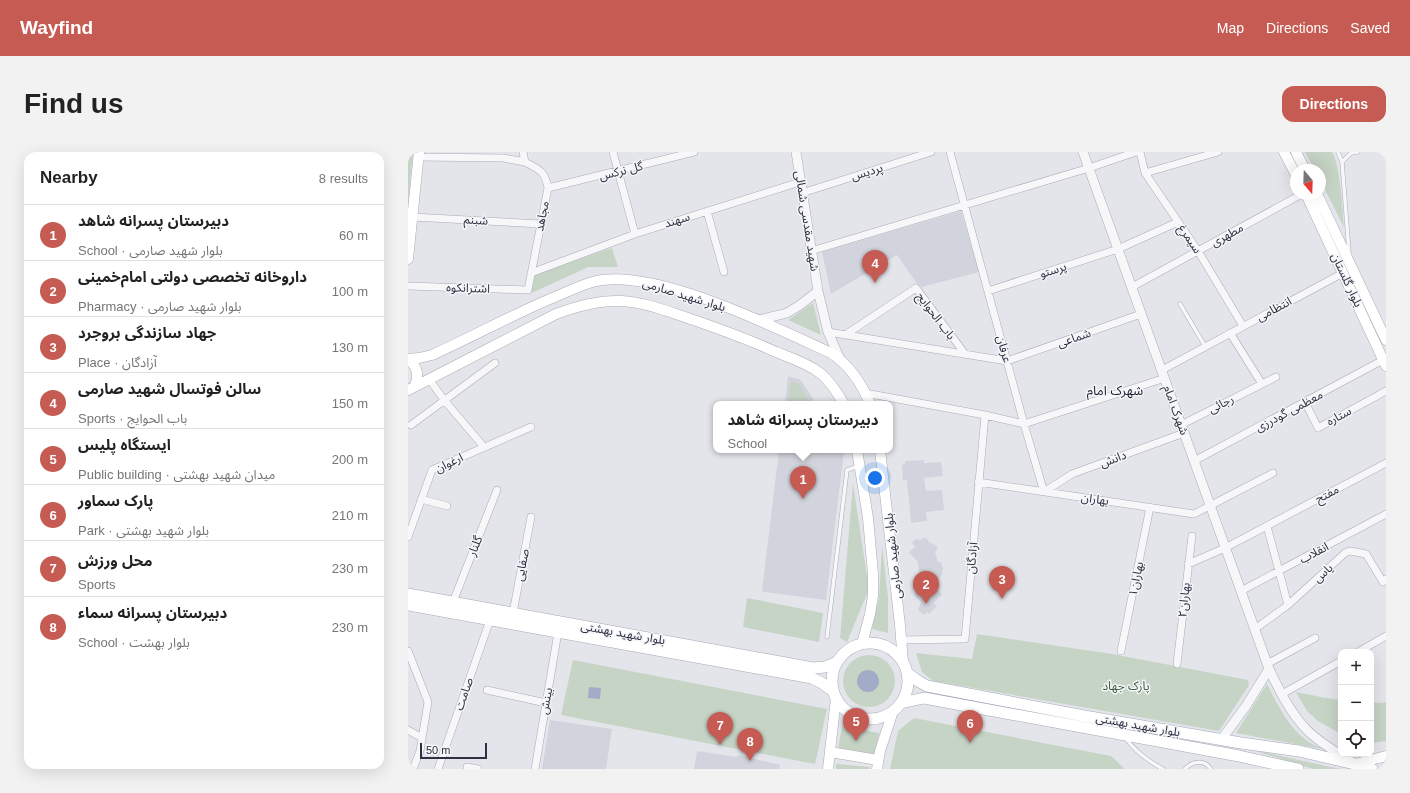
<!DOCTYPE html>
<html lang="en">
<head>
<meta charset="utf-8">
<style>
	:root { --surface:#fff; --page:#f2f2f2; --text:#222; --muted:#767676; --line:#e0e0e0; --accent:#c65b53 }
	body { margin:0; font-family:Arial,"Noto Sans Arabic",sans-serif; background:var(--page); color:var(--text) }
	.controls { position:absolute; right:12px; bottom:12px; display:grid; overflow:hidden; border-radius:8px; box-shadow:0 4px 16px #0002 }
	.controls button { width:36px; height:36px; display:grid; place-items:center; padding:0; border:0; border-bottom:1px solid var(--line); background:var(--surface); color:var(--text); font:20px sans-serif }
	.compass { position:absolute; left:882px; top:12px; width:36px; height:36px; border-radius:50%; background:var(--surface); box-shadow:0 4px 16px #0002; rotate:161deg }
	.scale { position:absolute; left:12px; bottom:10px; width:67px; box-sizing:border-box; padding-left:4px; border:2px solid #2d3042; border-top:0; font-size:11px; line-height:14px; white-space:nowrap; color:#2d3042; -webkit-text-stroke:3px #f4f5f8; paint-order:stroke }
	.you { position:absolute; left:467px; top:326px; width:14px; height:14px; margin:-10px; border:3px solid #fff; border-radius:50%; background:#1a73e8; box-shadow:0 0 0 6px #1a73e833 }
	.badge { display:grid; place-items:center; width:26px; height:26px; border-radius:50%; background:var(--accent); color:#fff; font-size:13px; font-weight:700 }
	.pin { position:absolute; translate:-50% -33px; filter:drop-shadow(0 1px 2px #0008) }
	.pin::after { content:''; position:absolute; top:21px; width:14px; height:12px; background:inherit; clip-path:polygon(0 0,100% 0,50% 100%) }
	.popup { position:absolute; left:305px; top:249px; width:180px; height:52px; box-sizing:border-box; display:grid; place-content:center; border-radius:8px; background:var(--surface); filter:drop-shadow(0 1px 3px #0005); font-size:13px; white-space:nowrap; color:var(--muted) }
	.popup b { font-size:15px; color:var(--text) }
	.popup::after { content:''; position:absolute; left:50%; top:100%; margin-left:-8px; border:8px solid transparent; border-top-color:var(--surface) }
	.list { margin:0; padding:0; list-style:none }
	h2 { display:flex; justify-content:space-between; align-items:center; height:52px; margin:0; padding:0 16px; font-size:17px }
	h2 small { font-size:13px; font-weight:400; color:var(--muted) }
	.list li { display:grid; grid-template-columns:26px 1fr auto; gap:12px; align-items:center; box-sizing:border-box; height:56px; padding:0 16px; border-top:1px solid var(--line) }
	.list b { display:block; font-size:15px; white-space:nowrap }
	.list p { margin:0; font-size:13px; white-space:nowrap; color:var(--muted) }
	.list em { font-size:13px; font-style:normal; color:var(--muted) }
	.icon { flex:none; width:22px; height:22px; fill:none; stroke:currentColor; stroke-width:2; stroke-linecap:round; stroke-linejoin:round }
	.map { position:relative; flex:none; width:978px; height:617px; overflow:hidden; border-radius:12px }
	header { display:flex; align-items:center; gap:24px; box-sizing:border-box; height:56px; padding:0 20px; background:var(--accent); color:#fff }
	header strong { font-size:19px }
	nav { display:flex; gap:22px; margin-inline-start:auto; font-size:14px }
	.intro { display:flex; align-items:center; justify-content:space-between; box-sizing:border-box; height:96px; padding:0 24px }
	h1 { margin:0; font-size:28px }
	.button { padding:10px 18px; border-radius:12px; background:var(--accent); color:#fff; font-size:14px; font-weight:700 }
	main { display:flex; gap:24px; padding:0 24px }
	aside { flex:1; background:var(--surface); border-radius:12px; box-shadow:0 4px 16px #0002 }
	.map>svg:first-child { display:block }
	.built { fill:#d2d4dd }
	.green { fill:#c6d4c6 }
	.water { fill:#a2acc8 }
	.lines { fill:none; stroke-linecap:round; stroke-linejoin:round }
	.service-casing { stroke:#a9abb5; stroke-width:4.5 }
	.minor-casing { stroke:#a9abb5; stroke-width:8 }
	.tertiary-casing { stroke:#a9abb5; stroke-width:10 }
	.secondary-casing { stroke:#a9abb5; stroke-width:11 }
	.primary-casing { stroke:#a4a7b6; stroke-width:12 }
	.service { stroke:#f7f7f9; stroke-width:3.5 }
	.minor { stroke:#f7f7f9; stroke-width:7 }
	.tertiary { stroke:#f7f7f9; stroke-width:9 }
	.secondary { stroke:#fff; stroke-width:10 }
	.primary { stroke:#fff; stroke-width:11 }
	.labels { text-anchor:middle; stroke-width:3; stroke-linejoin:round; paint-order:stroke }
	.street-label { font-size:12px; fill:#2d3042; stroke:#f4f5f8 }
	.park-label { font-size:12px; fill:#3b5d3c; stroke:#f4f5f8 }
	.neighbourhood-label { font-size:13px; fill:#1f2133; stroke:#f4f5f8 }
</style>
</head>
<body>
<header>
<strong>Wayfind</strong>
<nav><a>Map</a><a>Directions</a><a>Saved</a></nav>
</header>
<div class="intro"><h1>Find us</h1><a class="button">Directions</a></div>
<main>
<aside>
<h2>Nearby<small>8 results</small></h2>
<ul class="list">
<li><span class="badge">1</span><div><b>دبیرستان پسرانه شاهد</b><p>School · بلوار شهید صارمی</p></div><em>60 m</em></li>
<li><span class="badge">2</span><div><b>داروخانه تخصصی دولتی امام‌خمینی</b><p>Pharmacy · بلوار شهید صارمی</p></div><em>100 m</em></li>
<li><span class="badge">3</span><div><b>جهاد سازندگی بروجرد</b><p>Place · آزادگان</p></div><em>130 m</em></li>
<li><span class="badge">4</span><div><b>سالن فوتسال شهید صارمی</b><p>Sports · باب الحوایج</p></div><em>150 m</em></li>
<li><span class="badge">5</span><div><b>ایستگاه پلیس</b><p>Public building · میدان شهید بهشتی</p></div><em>200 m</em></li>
<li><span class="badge">6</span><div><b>پارک سماور</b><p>Park · بلوار شهید بهشتی</p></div><em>210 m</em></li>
<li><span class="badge">7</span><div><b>محل ورزش</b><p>Sports</p></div><em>230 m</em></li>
<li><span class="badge">8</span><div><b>دبیرستان پسرانه سماء</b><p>School · بلوار بهشت</p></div><em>230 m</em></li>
</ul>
</aside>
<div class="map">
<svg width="978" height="617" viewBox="0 0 978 617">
	<rect width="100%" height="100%" fill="#e4e5eb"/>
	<!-- built -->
	<path class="built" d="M553,59L571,120L514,135L508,130L489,103L423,142L414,100Z
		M380,224L393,228L408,252H377Z
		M371,298L436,299L418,448L356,440L354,439Z
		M516,308V311L533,310L535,324L516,326L518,339L534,338L536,358L518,360L519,369L503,371L499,328H495L494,313L497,312V309Z
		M515,386H519L520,389L530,395L527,400L530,410H533L535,416L534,423L532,424L528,436L534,442L526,451L529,454L521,462L519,460L516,463L510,458L513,450L506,443L512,432L510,410L501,400L507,395L504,390L508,387L512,388Z
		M142,568L204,577L198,617H134Z
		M289,599L329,605L330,603L372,613L371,617H286Z"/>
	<!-- green -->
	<path class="green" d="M0,0H5L0,53Z
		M897,0H924C933,15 934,57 936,75L912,28V18H907Z
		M204,96L210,115H180L126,140H121L126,122Z
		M405,151L413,183L380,168Z
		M383,229L391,232L403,252H380Z
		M445,332L461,437L439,490L432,486Z
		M474,394L480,445V481L464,477L471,446Z
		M339,446L415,461L411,490L335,475Z
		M569,482L704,502L840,528L841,533L811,579L525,529L514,520L508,501L564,507Z
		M435 529a26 26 0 1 1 52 0a26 26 0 1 1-52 0Z
		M165,508L419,557L407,612L153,563Z
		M859,532C869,551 879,574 897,587C902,591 908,594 914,597L828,581Z
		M888,540L918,546L933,548V582L910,569L899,559Z
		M963,550L974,551L978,550V589L963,591Z
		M506,566L703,604L717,617H482L490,579Z
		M434,574L471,581L467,603L430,597Z
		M841,597L932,617H933H905Z
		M428,612L461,615V617H428Z"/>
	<!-- water -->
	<path class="water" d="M449 529a11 11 0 1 1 22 0a11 11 0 1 1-22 0Z
		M181,535L193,536L192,547L180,546Z"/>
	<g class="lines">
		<!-- service casing -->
		<g class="service-casing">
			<path id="service" d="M930,0L934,10L941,100
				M934,10L943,1L950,0
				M772,152L797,194
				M419,485L439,318L451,314
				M717,585C727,600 740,609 755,617
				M777,617C784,609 796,607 803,617"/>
		</g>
		<!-- minor casing -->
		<g class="minor-casing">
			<path id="minor" d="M205,0L227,82L392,30
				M542,0L616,272L636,340L664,322L776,281
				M732,0L737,21L790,99L835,174
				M11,5L95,6L117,10
				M737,21L810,0
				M140,36L286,0
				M394,41L523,0
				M299,59L316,120
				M4,65L133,72
				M403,99L681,16L728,0
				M123,121L227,82
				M0,134L120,138L140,36C137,19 132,18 117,10L115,0
				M724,135L894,42
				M580,139L710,97L770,70
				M420,180L599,209L733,162
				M822,181L854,232
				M437,183L508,136L557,202
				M754,218L935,121
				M21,227L36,248L76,295
				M457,241L577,263L616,272L757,226
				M897,250L910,276L978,239
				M3,273L87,211
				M773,273L868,225
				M786,309L975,208
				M570,330L786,362L865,321
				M13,347L39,354
				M859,374L880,453
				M0,385L24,318L123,275
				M780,412L817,396L978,311
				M833,439L978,362
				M45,450L89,338
				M105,461L123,365
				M847,477L880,453L937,401L942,399L958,402L975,430L978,427
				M493,488L557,487L577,263
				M0,499L20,550L12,599L5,617
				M713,499L742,355
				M950,500L978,484
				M769,512L784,384
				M859,512L907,486
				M79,538L138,551
				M874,542L933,509
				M0,578L14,586
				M59,615L70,617
				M30,617L82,468
				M127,617L150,480"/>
		</g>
		<!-- tertiary casing -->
		<g class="tertiary-casing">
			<path id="tertiary" d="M388,0L410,139L420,180L432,207
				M675,0L861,517C871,538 882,560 898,577C911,591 929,600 944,610
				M351,168L379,161L392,153L410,139
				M813,588L838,554L861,517"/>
		</g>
		<!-- secondary casing -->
		<g class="secondary-casing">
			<path id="secondary" d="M876,0L888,23
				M888,0L897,18
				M898,42L978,214
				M909,42L978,188
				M0,107L11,0
				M0,207L11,206L24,203C64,185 102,164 142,147C157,141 172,133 188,129C248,116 366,175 423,201C441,213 454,232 462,252
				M0,207C10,215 11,223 7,234
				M0,238L148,162C169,154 190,148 213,149C235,150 256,158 277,165C308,176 338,186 368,200C383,206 399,211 412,221C422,229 429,240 436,252
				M449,298L460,366L465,422V444L462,462L454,492
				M472,298L492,473L495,510
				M422,600L470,608
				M947,612L978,604
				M420,617L428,546
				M469,617L472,599L485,559"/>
		</g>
		<!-- primary casing -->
		<g class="primary-casing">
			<path id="primary" d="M0,442L405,516L417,515L429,510
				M0,453L404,526L414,531L425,539
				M424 529a38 38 0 1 1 76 0a38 38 0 1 1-76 0Z
				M499,521L510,529L519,534L676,564L833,591L891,599L947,612L964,617
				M493,551L516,546L831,604L890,617"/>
		</g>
		<!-- service -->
		<use href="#service" class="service"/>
		<!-- minor -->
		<use href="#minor" class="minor"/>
		<!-- tertiary -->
		<use href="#tertiary" class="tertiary"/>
		<!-- secondary -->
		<use href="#secondary" class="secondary"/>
		<!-- primary -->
		<use href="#primary" class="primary"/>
	</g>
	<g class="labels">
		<!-- street labels -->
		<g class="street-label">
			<text transform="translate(213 19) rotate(-14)" y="4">گل نرکس</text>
			<text transform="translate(459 20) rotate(-17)" y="4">پردیس</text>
			<text transform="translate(134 64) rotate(-79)" y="4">مجاهد</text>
			<text transform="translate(68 68) rotate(3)" y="4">شبنم</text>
			<text transform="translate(269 68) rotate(-18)" y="4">سهند</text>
			<text transform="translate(399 69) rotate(81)" y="4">شهید مقدسی شمالی</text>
			<text transform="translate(819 83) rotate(-29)" y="4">مطهری</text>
			<text transform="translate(782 87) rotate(56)" y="4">سیمرغ</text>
			<text transform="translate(645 118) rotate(-18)" y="4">پرستو</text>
			<text transform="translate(939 128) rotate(65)" y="4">بلوار گلستان</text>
			<text transform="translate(60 136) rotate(2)" y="4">اشترانکوه</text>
			<text transform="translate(276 143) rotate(17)" y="4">بلوار شهید صارمی</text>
			<text transform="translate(866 157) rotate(-28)" y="4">انتظامی</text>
			<text transform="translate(528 164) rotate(53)" y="4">باب الحوایج</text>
			<text transform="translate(666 186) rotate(-19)" y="4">شماعی</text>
			<text transform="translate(596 197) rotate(75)" y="4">عرفان</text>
			<text transform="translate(813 252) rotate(-27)" y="4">رجائی</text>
			<text transform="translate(768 258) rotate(70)" y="4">شهرک امام</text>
			<text transform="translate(881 259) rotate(-28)" y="4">معظمی گودرزی</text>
			<text transform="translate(931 264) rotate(-28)" y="4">ستاره</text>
			<text transform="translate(705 307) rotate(-20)" y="4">دانش</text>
			<text transform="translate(41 311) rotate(-26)" y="4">ارغوان</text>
			<text transform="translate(919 342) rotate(-28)" y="4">مفتح</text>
			<text transform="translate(687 347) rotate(8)" y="4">بهاران</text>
			<text transform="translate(67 394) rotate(-68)" y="4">گلنار</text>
			<text transform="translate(906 401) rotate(-28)" y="4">انقلاب</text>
			<text transform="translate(485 404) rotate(-96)" y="4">بلوار شهید صارمی</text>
			<text transform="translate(564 406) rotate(-85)" y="4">آزادگان</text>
			<text transform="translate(114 413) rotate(-79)" y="4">صفایی</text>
			<text transform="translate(915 421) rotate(-42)" y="4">یاس</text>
			<text transform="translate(728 427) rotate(-79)" y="4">بهاران۱</text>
			<text transform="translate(776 448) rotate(-84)" y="4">بهاران۲</text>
			<text transform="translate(215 481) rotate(10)" y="4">بلوار شهید بهشتی</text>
			<text transform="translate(56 542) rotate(-71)" y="4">صامت</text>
			<text transform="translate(138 549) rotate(-80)" y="4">بینش</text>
			<text transform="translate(730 573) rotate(10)" y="4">بلوار شهید بهشتی</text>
		</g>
		<!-- park labels -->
		<g class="park-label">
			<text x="718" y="538">پارک جهاد</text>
		</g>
		<!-- neighbourhood labels -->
		<g class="neighbourhood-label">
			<text x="707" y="243">شهرک امام</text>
		</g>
	</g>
</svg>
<div class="controls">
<button>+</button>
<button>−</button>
<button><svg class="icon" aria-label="locate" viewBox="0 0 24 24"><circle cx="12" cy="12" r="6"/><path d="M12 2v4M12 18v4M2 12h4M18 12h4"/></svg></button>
</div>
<svg class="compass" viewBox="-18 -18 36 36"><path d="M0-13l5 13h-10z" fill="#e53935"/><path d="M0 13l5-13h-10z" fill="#767676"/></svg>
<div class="scale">50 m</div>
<div class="you"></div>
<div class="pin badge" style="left:395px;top:347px">1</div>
<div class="popup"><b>دبیرستان پسرانه شاهد</b>School</div>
<div class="pin badge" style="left:518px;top:452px">2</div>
<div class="pin badge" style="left:594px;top:447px">3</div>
<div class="pin badge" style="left:467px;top:131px">4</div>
<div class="pin badge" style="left:448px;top:589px">5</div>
<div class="pin badge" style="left:562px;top:591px">6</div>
<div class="pin badge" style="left:312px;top:593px">7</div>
<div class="pin badge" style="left:342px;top:609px">8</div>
</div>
</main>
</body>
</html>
